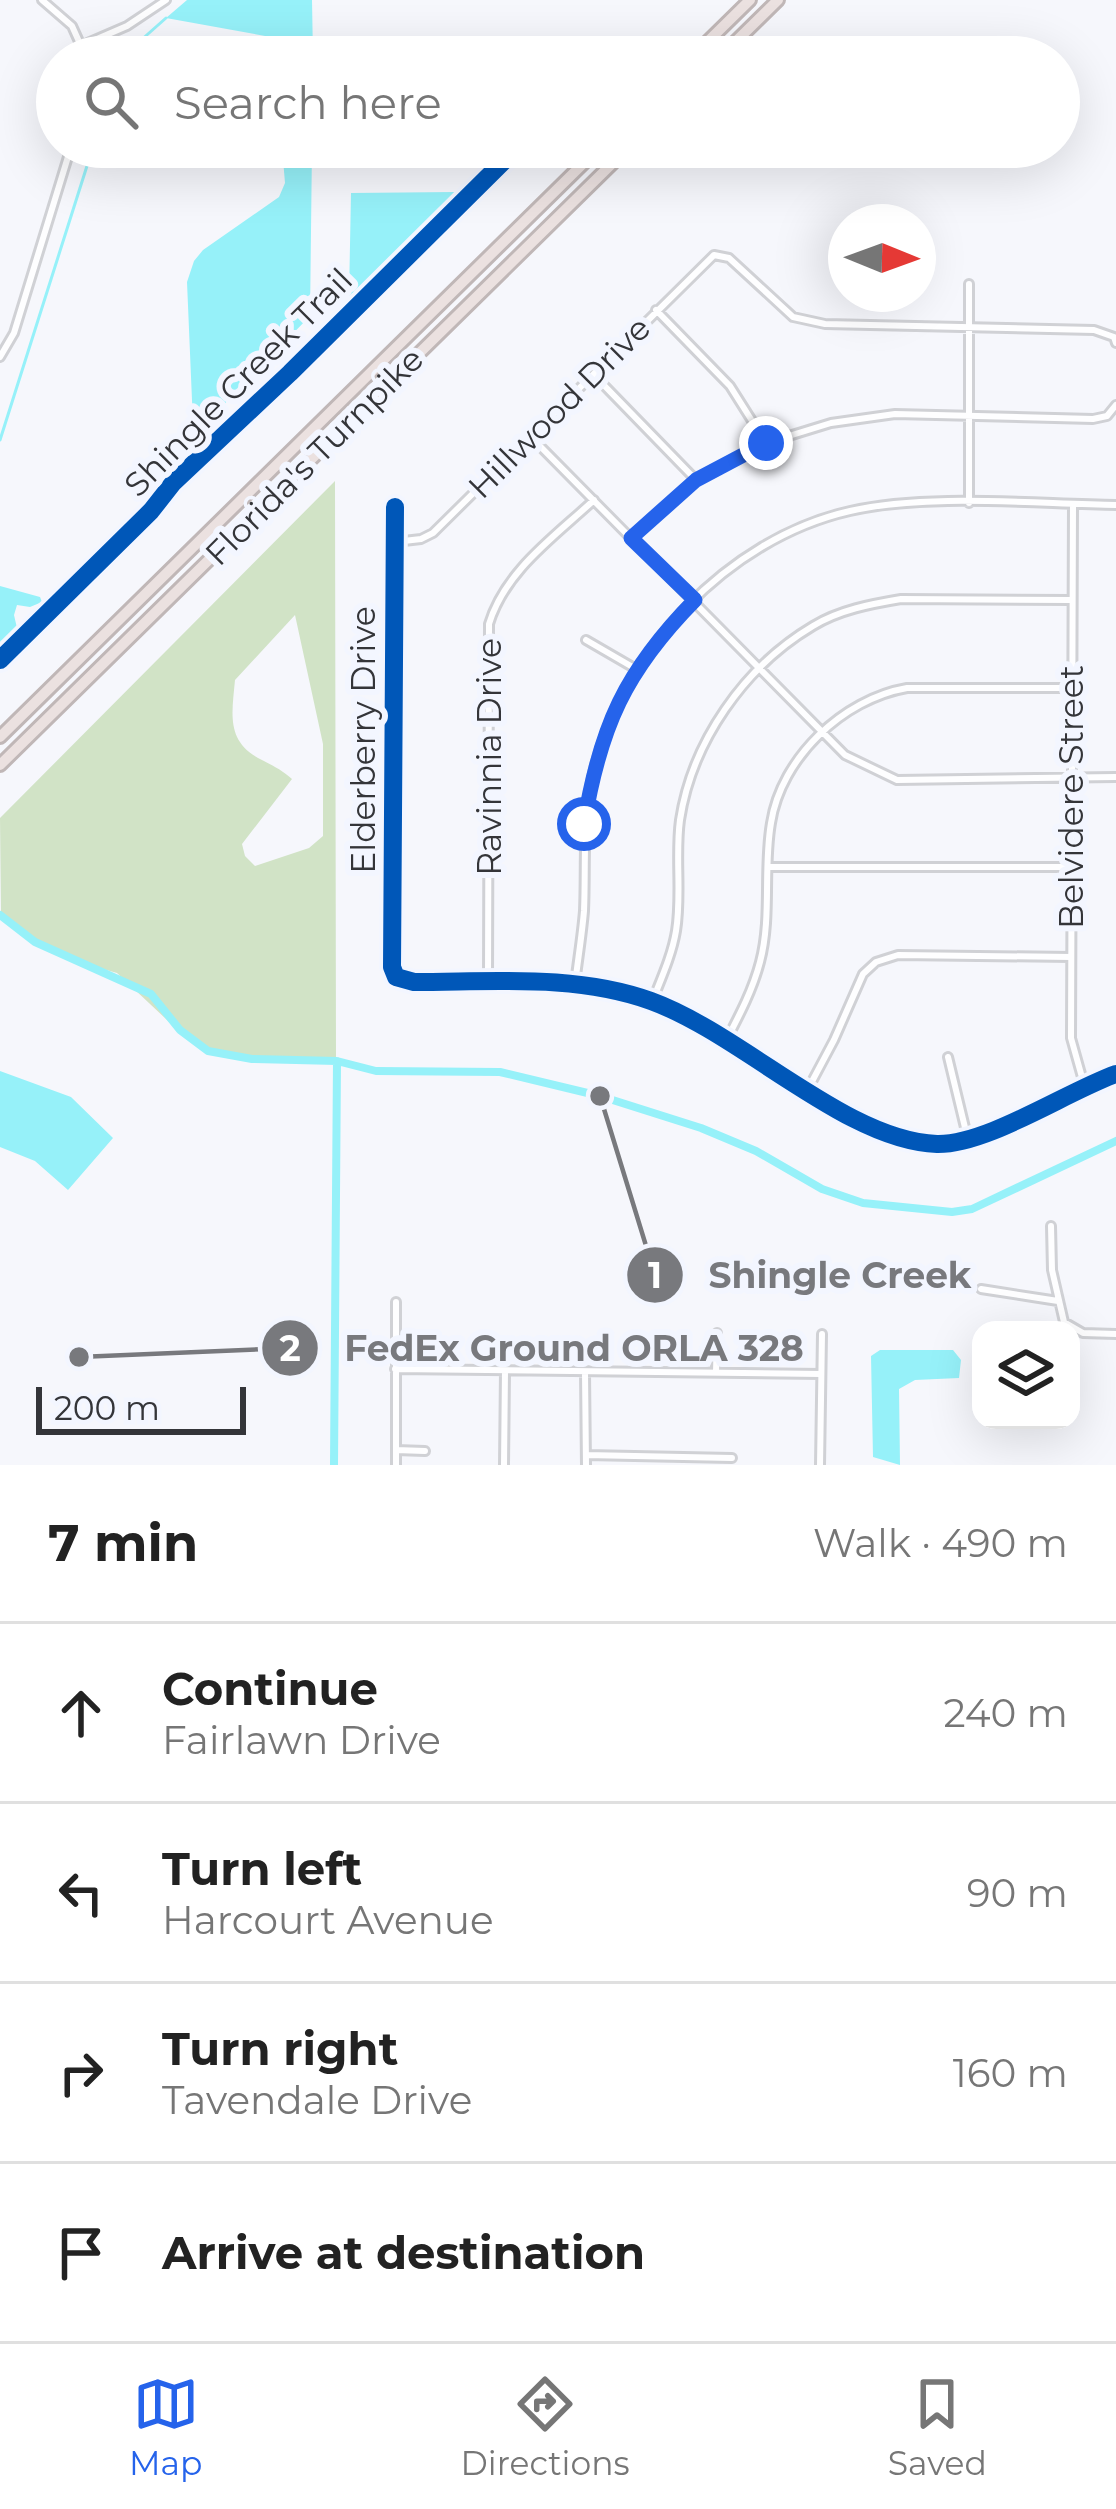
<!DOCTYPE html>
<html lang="en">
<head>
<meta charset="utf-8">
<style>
	:root { --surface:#fff; --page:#f6f6f6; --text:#222; --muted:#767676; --line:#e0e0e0; --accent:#2563eb }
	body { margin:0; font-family:Montserrat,sans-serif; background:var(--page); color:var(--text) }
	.controls { position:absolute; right:36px; bottom:36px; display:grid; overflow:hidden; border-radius:24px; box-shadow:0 12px 48px #0002 }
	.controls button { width:108px; height:108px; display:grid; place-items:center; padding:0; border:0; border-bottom:3px solid var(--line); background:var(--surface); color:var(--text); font:60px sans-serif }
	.compass { position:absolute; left:828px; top:204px; width:108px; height:108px; border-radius:50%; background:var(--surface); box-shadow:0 12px 48px #0002; rotate:91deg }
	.scale { position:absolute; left:36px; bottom:30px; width:210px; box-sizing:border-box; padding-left:12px; border:6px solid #343539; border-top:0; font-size:33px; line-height:42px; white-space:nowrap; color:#343539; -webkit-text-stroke:9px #f3f6ff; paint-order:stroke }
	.stop { position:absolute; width:36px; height:36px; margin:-27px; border:9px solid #2563eb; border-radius:50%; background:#fff }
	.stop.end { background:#2563eb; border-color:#fff; box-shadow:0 3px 12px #0008 }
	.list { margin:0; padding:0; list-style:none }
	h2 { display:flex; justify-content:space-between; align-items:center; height:156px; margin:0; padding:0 48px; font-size:51px }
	h2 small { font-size:39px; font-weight:400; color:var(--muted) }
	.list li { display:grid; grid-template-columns:78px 1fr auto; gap:36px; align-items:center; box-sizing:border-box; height:180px; padding:0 48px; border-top:3px solid var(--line) }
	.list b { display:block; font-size:45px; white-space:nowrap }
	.list p { margin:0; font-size:39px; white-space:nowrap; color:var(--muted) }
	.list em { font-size:39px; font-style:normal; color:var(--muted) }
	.icon { flex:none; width:66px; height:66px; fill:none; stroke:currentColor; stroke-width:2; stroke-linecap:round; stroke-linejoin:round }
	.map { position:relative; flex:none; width:1116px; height:1465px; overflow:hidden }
	.search { position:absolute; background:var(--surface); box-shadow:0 12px 48px #0002; left:36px; right:36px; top:36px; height:132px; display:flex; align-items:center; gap:30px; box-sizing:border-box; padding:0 42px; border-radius:66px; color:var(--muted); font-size:45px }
	.sheet { height:876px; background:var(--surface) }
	nav { display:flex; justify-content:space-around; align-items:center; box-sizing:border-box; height:168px; border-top:3px solid var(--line); background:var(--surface); font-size:33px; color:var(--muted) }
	nav a { display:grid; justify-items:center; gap:6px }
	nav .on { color:var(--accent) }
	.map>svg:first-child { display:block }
	.green { fill:#d1e3c6; fill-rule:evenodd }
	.water { fill:#96f1f9 }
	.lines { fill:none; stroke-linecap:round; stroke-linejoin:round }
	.stream { stroke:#96f1f9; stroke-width:3 }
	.canal { stroke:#96f1f9; stroke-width:8 }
	.minor-casing { stroke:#d0d1d5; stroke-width:12 }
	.highway-casing { stroke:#c0b7b7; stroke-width:16 }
	.minor { stroke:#fefeff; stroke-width:6 }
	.highway { stroke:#ebe1e0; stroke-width:10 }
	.cycleway-casing { stroke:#f3f6ff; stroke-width:26 }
	.cycleway { stroke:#0057b8; stroke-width:18 }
	.route { stroke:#2563eb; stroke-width:15 }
	.labels { text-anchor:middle; stroke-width:12; stroke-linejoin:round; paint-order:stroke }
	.street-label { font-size:33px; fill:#343539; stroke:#f3f6ff }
	.leader { fill:none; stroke:#78797d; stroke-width:4.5 }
	.callout-dot { fill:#78797d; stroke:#f3f6ff; stroke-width:4.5 }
	.mark-label { font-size:36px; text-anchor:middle; font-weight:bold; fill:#fff }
	.callout-label { font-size:36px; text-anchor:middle; font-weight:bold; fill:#78797d; stroke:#f3f6ff; stroke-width:12; stroke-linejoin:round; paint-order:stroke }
</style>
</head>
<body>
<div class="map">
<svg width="1116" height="1465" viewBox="0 0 1116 1465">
	<rect width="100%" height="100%" fill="#f6f7fc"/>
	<!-- green -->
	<path class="green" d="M335,481L336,1062L237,1057L206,1049L182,1034L117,973L68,959L24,934L1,914L0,818ZM295,615L323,744V836L309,848L255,866L245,856L242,844L292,779C281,769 271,765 258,758C226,740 232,713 235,680Z"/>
	<!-- water -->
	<path class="water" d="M187,0H312L313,57H277L276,38L166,18Z
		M282,147H312L310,316L203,426L193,424L187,282L194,261L203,250L279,197L285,183Z
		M455,192L349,297L351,193Z
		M0,586L40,597L42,602L30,607L17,605L14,615L17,628L0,645Z
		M0,1071L71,1097L113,1138L68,1190L35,1161L0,1147Z
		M880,1350H953L961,1360L959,1378L915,1380L899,1389L900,1465L873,1457L871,1356Z"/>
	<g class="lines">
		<!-- stream -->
		<path class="stream" d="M122,57L166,18
			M0,440L93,147"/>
		<!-- canal -->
		<path class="canal" d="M0,915L35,942L151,994L180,1030L208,1051L252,1059L337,1061L376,1071L500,1072L600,1096L701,1128L756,1151L822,1189L863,1203L952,1212L972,1209L1116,1141
			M334,1465L337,1061"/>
		<!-- minor casing -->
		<g class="minor-casing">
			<path id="minor" d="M42,0L72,26L86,57
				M83,45L127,26L166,0
				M969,284V503
				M656,310L730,386L766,443
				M0,357L14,333L71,147
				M594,375L696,480
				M530,436L845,755L897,780L1116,777
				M1073,506L1071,1038L1085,1088
				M395,507L392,967L396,977L414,982C493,982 576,974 651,1001C742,1034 846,1141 937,1144C987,1145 1066,1092 1116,1074
				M632,537L696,480L766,443L831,423L895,414L1093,419L1107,416L1116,405
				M395,542L421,539L433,533L714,255L729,258L793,317L825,324L1094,330L1114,337L1116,343
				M586,640L636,669
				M769,867H1071
				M488,982L489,624C505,571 554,537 594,500
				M575,984C578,959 582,935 584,911C586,864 582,819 593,773C622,652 727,539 850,511C928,493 1035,504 1116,505
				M652,1002C661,979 672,955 676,931C682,895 675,856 680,820C692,742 744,667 813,626C839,610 871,604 901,599L1072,600
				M727,1039C740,1014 753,989 760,962C772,917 763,869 771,823C781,758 843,699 907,688H1072
				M948,1057L968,1140
				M808,1089L834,1040L863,974L876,962L898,955L1071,957
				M1051,1226L1052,1270L1064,1322L1083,1333L1116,1334
				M981,1289L1058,1301
				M395,1369L821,1374
				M716,1372L717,1333
				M585,1373L586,1465
				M396,1450L425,1451
				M586,1455L732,1458
				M396,1465V1302
				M504,1465L505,1371
				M820,1465L822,1334"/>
		</g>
		<!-- highway casing -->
		<g class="highway-casing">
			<path id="highway" d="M692,57L750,0
				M720,57L778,0
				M0,737L600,147
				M0,765L629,147"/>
		</g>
		<!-- minor -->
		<use href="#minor" class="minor"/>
		<!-- highway -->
		<use href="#highway" class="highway"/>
		<!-- cycleway casing -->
		<g class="cycleway-casing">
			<path id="cycleway" d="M395,507L392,967L396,977L414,982C493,982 576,974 651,1001C742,1034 846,1141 937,1144C987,1145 1066,1092 1116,1074
				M0,660L151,511L173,483L290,373L518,147"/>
		</g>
		<!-- cycleway -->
		<use href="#cycleway" class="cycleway"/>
	</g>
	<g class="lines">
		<!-- route -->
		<path class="route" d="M584,824C600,727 625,671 695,600L631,538L696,480L766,443"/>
	</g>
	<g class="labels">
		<!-- street labels -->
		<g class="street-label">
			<text transform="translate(238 382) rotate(-45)" y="12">Shingle Creek Trail</text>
			<text transform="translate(559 407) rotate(-45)" y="12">Hillwood Drive</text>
			<text transform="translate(314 456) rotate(-45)" y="12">Florida's Turnpike</text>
			<text transform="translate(363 740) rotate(-90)" y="12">Elderberry Drive</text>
			<text transform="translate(489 757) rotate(-90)" y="12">Ravinnia Drive</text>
			<text transform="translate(1071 797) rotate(-90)" y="12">Belvidere Street</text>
		</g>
	</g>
	<!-- callouts -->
	<path class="leader" d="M600 1096L655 1275M79 1357L290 1348"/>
	<g class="callout-dot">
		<circle cx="600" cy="1096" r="12"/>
		<circle cx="79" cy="1357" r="12"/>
		<circle cx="655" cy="1275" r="30"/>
		<circle cx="290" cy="1348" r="30"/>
	</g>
	<g class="mark-label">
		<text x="655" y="1288">1</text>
		<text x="290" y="1361">2</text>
	</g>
	<g class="callout-label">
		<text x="840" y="1288">Shingle Creek</text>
		<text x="574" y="1361">FedEx Ground ORLA 328</text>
	</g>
</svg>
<div class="controls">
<button><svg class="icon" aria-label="layers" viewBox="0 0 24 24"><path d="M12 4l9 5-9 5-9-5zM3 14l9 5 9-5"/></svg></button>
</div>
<svg class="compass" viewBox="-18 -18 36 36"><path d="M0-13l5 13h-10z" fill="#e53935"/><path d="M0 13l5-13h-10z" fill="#767676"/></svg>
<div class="scale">200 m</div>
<div class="stop" style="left:584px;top:824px"></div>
<div class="stop end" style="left:766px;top:443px"></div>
<div class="search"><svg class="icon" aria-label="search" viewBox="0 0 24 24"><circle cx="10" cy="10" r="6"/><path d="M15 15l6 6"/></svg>Search here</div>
</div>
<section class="sheet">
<h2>7 min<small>Walk · 490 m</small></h2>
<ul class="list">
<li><svg class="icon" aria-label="ahead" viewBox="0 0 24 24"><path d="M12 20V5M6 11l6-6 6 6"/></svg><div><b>Continue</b><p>Fairlawn Drive</p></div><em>240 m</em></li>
<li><svg class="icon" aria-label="left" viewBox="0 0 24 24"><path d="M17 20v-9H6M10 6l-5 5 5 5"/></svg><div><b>Turn left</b><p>Harcourt Avenue</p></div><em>90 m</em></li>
<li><svg class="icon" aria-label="right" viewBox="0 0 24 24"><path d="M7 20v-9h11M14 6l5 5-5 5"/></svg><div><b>Turn right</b><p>Tavendale Drive</p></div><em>160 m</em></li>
<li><svg class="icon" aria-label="arrive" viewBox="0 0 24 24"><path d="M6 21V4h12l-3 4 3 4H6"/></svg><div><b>Arrive at destination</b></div></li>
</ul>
</section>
<nav>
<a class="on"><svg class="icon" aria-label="map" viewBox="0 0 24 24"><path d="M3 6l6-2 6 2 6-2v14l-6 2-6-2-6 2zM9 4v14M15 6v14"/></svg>Map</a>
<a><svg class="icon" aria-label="directions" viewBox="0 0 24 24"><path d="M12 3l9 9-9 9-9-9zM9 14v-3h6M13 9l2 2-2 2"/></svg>Directions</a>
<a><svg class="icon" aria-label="saved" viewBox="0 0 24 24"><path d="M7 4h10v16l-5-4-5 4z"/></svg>Saved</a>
</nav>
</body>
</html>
